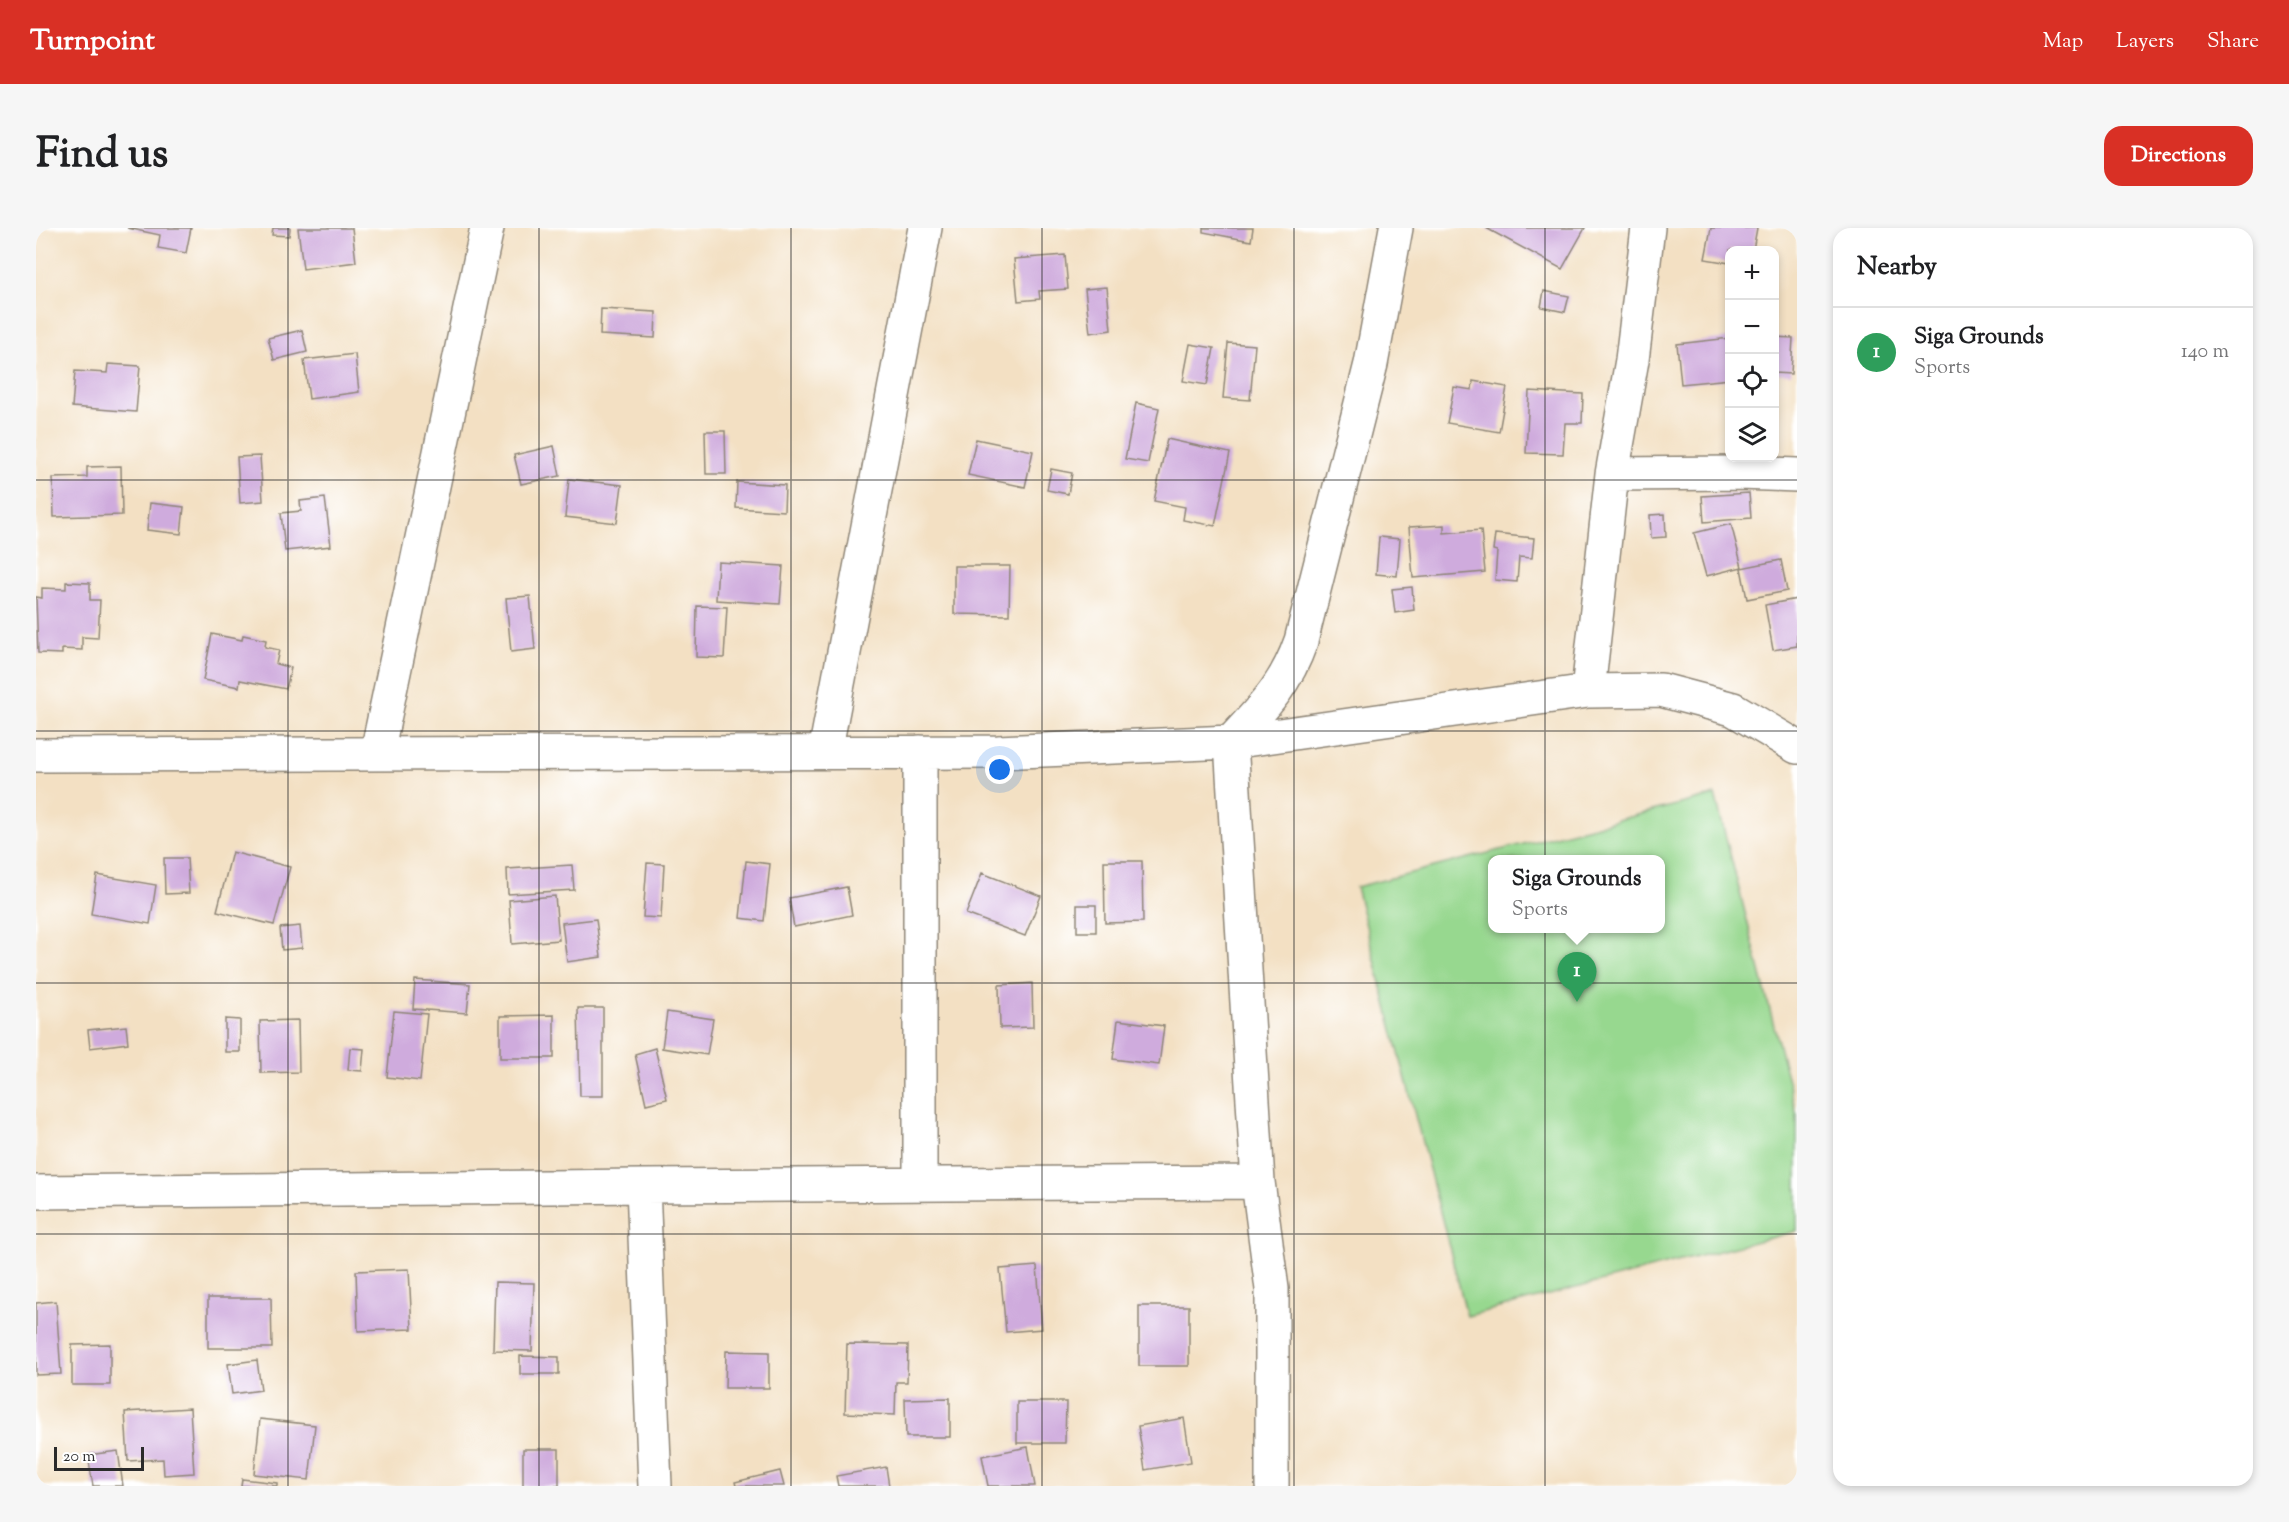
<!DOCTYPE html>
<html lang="en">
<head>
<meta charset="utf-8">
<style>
	:root { --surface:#fff; --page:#f6f6f6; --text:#202124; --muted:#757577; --line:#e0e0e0; --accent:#d93025 }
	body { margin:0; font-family:"Sorts Mill Goudy",serif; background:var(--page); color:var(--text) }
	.controls { position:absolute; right:18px; top:18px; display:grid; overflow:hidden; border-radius:12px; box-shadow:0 3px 9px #0003 }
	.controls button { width:54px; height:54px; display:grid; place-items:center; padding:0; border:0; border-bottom:2px solid var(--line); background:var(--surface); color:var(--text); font:30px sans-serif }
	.scale { position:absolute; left:18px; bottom:15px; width:90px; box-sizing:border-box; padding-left:6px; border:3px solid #2b2b2b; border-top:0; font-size:16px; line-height:21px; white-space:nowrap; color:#2b2b2b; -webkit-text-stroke:4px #fff; paint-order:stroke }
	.you { position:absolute; left:964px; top:542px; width:21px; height:21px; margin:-15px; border:4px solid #fff; border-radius:50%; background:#1a73e8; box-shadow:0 0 0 9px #1a73e833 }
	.badge { display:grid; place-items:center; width:39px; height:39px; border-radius:50%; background:var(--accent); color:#fff; font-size:20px; font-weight:700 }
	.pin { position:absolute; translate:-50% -50px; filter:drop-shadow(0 2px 3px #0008) }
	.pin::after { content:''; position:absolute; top:32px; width:21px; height:18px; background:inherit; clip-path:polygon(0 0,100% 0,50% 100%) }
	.popup { position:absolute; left:1452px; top:627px; width:177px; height:78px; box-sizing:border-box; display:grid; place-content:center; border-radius:12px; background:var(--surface); filter:drop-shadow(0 2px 4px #0005); font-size:20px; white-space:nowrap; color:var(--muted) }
	.popup b { font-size:22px; color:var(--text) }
	.popup::after { content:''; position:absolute; left:50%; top:100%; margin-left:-12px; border:12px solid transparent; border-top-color:var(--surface) }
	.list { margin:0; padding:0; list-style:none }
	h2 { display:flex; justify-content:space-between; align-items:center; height:78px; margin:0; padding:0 24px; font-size:26px }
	h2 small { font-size:20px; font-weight:400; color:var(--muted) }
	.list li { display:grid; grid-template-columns:39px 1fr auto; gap:18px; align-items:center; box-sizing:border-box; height:90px; padding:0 24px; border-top:2px solid var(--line) }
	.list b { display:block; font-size:22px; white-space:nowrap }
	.list p { margin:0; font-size:20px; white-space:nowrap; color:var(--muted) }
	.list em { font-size:20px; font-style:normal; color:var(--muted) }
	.icon { flex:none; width:33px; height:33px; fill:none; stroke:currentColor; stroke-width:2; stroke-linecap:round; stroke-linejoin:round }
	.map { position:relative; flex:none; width:1761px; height:1258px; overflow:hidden; border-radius:18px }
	header { display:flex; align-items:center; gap:36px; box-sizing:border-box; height:84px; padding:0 30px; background:var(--accent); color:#fff }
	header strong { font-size:28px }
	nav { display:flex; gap:33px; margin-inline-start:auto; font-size:21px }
	.intro { display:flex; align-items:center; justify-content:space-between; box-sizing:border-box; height:144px; padding:0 36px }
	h1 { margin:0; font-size:42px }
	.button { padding:15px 27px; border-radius:18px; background:var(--accent); color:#fff; font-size:21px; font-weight:700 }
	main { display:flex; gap:36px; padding:0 36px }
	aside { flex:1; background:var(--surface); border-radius:18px; box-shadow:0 3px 9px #0003 }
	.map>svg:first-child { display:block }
	.green { fill:#97d88f; stroke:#61825d; stroke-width:1.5; fill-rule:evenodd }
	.building { fill:#cfabdd }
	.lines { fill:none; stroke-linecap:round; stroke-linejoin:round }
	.minor-casing { stroke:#8f8677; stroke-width:36 }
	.minor { stroke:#fff; stroke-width:33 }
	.grid { fill:none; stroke:#2b2b2b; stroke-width:1.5; stroke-opacity:0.55 }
</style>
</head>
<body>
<header>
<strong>Turnpoint</strong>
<nav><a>Map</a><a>Layers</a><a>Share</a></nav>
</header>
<div class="intro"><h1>Find us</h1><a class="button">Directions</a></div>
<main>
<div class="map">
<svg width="1761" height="1258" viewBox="0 0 1761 1258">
	<rect width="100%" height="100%" fill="#fff"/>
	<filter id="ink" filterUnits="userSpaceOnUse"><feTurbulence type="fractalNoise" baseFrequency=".0167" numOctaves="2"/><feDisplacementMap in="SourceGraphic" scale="12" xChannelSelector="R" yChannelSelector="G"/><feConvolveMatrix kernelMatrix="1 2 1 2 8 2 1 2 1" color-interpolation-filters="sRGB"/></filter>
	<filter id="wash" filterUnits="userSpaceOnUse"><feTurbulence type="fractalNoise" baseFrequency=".008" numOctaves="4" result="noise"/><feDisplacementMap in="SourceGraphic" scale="24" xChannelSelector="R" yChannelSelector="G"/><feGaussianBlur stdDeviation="1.35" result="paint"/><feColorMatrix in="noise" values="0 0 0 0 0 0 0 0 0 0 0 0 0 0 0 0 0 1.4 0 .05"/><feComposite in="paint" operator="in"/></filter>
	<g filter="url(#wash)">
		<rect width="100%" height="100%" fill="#f3e0c3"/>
		<!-- green -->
		<path class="green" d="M1679,567L1761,888V1003L1431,1088L1320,659ZM1457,632H1625V700H1457Z"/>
		<g id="blocks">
			<!-- building -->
			<path class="building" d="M91,0H155L150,25L122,20L124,7Z
				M237,0H254L253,8L236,7Z
				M262,0H316L320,34L267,41Z
				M1167,0H1217L1215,13L1167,4Z
				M1450,0H1549L1526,41Z
				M1675,0H1721L1717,22H1694V35L1669,31Z
				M1029,27L1032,61L1003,63L1004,71L982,73L978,31Z
				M1071,59L1075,102L1054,105L1049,61Z
				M1508,63L1533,68L1529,84L1505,79Z
				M565,81L620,84L619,110L564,107Z
				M266,102L271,124L238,132L232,110Z
				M1738,109L1757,110L1755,146L1738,145Z
				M1694,110V151L1645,156L1641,116Z
				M1192,115L1219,117L1214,172L1187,170Z
				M1154,116L1178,120L1171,157L1147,153Z
				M319,126L323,164L273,171L268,132Z
				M72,136L104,138L100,184L36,179L39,143L71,145Z
				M1437,153L1471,159L1463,204L1411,195L1418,159L1436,162Z
				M1493,163L1547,166L1546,195H1529L1527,226L1490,225Z
				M1100,175L1123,180L1112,235L1089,231Z
				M669,203H689L690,246H670Z
				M940,211L997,223L989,259L932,247Z
				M1131,211L1194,225L1179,298L1147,292L1149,279L1118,273Z
				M518,218L524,248L485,256L478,227Z
				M224,228L227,273L204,275L201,229Z
				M85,238L86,287L18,289L17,250L51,249V239Z
				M1015,241L1036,245L1032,266L1011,262Z
				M533,251L586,257L581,295L529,289Z
				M701,254L749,257L748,283L700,280Z
				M1713,265L1715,290L1668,294L1666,268Z
				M289,270L295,318L249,323L245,285L265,283L264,273Z
				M114,275L148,279L145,306L111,302Z
				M1629,286L1630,309L1615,310L1614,287Z
				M1695,296L1706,339L1670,348L1658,305Z
				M1408,297V305L1445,302L1449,344L1377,350L1373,299Z
				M1459,306L1498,310L1496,330L1483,329L1481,354L1459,352L1461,323L1457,322Z
				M1343,309L1364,311L1361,348L1340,346Z
				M1745,332L1751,363L1711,371L1705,340Z
				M682,334L747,338L744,376L680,372Z
				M918,338H974L973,387L918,386Z
				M30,354L54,355V372H64L62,410L46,409V422L26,421V426L2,425L0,369L6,370V360L30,361Z
				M1376,359L1378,382L1359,385L1356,361Z
				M494,368L499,421L475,424L470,370Z
				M1761,371V418L1737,422L1729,377Z
				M661,378L691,379L688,430L660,429Z
				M176,406L206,412L207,407L230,412L229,419L243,422L240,436L255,440L250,461L204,452L203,459L167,452Z
				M196,624L254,639L238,697L181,683Z
				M128,630H151L153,665L129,666Z
				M710,633L734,636L728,693L704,690Z
				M1068,633H1106L1107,694L1069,695Z
				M611,635L628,636L625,690L607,689Z
				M536,637L538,662L472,666L471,641Z
				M946,645L1005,668L989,708L930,686Z
				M61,647L120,657L114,696L55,686Z
				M811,659L816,687L758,699L753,670Z
				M519,668L523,712L476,716L473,672Z
				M1041,677H1060V704H1041Z
				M560,691L565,729L531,734L526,695Z
				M264,698L266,720L246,722L244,700Z
				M379,752L434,756L431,785L377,781Z
				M996,755L997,799L964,800L963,757Z
				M542,780H567V868H544Z
				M358,783L391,786L384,853L351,849Z
				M631,784L677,791L671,827L626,820Z
				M518,787V830H464V788Z
				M189,791L204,792V824H189Z
				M262,792L263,844L225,845L224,793Z
				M1082,792L1128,798L1123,837L1077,831Z
				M90,798L92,815L54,820L52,802Z
				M314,820L328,821L326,843L312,842Z
				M619,820L631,871L610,876L599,826Z
				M1001,1038L1006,1101L970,1104L964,1041Z
				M373,1041L376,1101L322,1103L320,1043Z
				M459,1054L498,1055L496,1123L457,1122Z
				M172,1070H235L236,1120H172Z
				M20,1073L25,1146L0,1147V1075Z
				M1103,1078H1153V1138H1103Z
				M74,1116V1157H36V1117Z
				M811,1116L872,1117L871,1154H860L859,1187L809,1185Z
				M690,1123L733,1124V1160H689Z
				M484,1128L523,1129V1146H484Z
				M221,1132L225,1162L196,1166L192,1136Z
				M914,1170V1209H870L869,1171Z
				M981,1174H1030L1029,1215H981Z
				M154,1180L158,1245L128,1247L127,1231L92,1233L89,1184Z
				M1148,1190L1155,1234L1109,1242L1102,1198Z
				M224,1191L279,1197L273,1252L218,1246Z
				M992,1219L999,1258H952L946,1228Z
				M487,1221H523V1258H487Z
				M82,1223L87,1258H57L52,1227Z
				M850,1239L853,1258H802L800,1248Z
				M744,1243L748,1258H700L699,1254Z
				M206,1251L241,1255V1258H205Z"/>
		</g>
	</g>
	<g filter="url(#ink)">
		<use href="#blocks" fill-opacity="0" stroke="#8f8677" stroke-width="1.5"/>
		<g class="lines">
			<!-- minor casing -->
			<g class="minor-casing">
				<path id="minor" d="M1576,246L1704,245L1761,247
					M1552,463L1576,246L1596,132L1612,0
					M789,524L889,0
					M341,525L451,0
					M0,527L962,524L1195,514L1552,463L1625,462L1697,481L1761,519
					M1222,954L1236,1061V1258
					M884,956V524
					M607,958L1222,954L1195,514C1227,479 1249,459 1265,413L1335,136L1360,0
					M0,964L607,958L619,1258"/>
			</g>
			<!-- minor -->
			<use href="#minor" class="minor"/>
		</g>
	</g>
	<!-- grid -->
	<path class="grid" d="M252,0V1258M503,0V1258M755,0V1258M1006,0V1258M1258,0V1258M1509,0V1258M0,252H1761M0,503H1761M0,755H1761M0,1006H1761"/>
</svg>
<div class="controls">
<button>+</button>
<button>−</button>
<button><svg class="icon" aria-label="locate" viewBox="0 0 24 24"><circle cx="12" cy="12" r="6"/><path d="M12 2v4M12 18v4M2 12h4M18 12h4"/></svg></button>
<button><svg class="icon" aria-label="layers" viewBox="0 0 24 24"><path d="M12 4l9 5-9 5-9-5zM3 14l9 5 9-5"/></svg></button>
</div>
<div class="scale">20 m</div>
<div class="you"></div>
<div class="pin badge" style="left:1541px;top:774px;background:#2e9e5b">1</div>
<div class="popup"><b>Siga Grounds</b>Sports</div>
</div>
<aside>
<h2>Nearby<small></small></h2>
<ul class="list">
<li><span class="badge" style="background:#2e9e5b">1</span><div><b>Siga Grounds</b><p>Sports</p></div><em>140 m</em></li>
</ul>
</aside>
</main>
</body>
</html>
